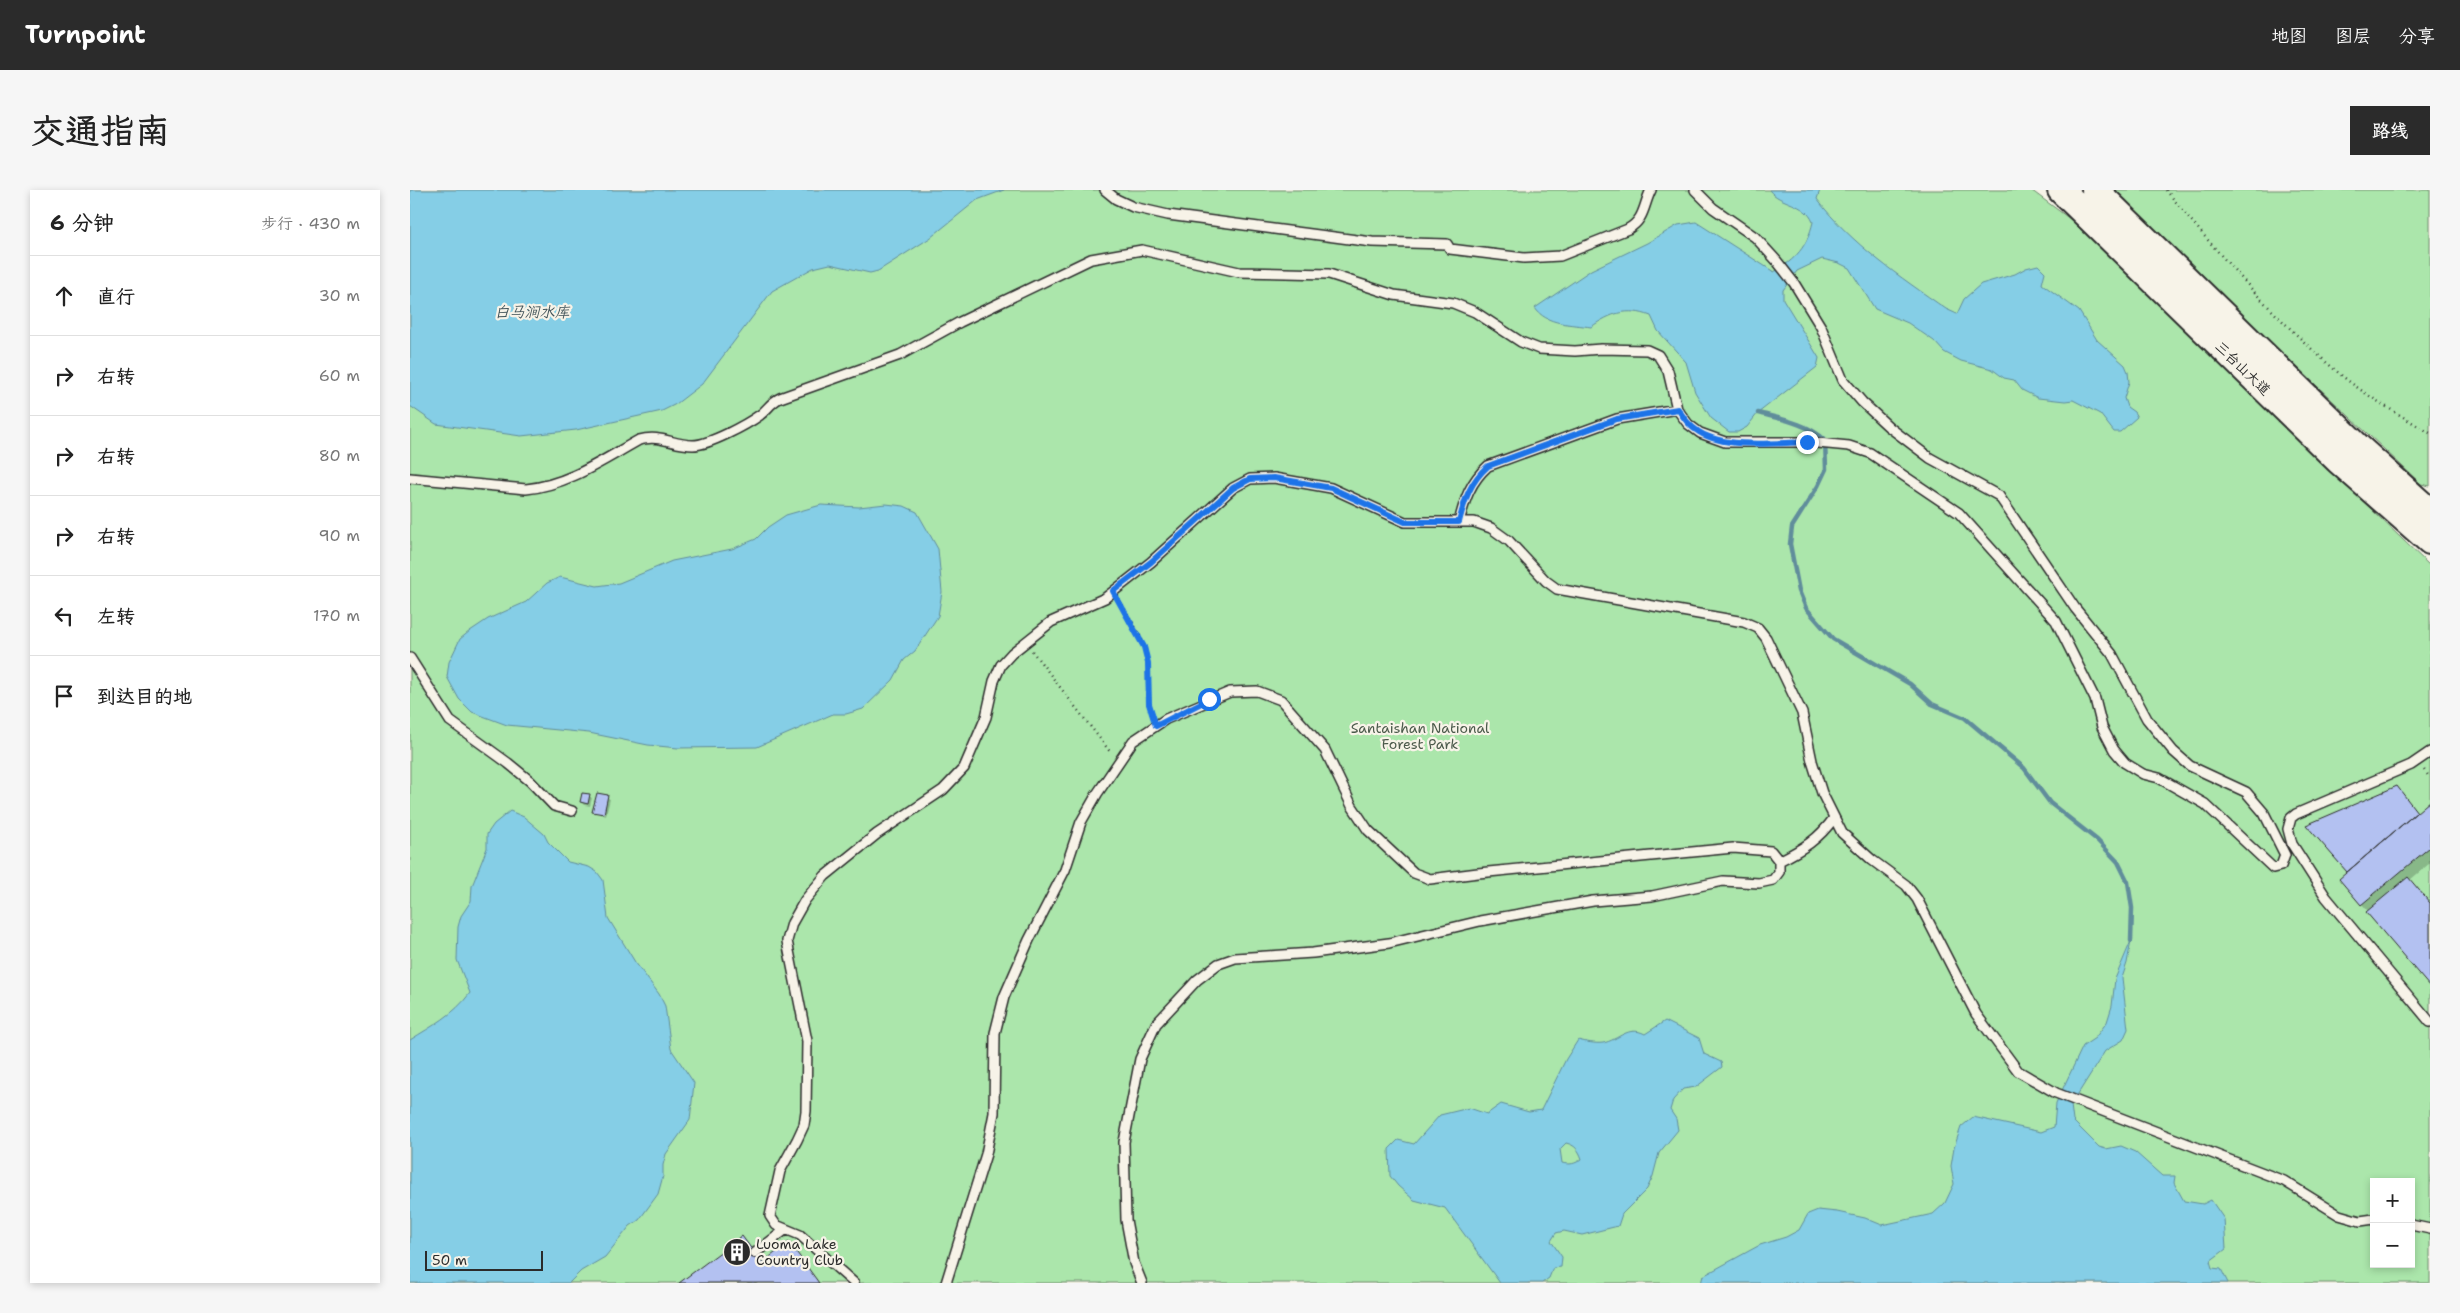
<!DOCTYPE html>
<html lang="zh">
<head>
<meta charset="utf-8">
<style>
	:root { --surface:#fff; --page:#f6f6f6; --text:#222; --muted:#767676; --line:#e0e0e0; --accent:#2b2b2b }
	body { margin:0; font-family:"Shantell Sans","LXGW WenKai TC",sans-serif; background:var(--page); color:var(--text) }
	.controls { position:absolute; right:15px; bottom:15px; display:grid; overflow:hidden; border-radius:0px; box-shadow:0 2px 8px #0003 }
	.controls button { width:45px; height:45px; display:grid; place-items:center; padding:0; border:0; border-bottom:1px solid var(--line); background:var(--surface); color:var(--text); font:25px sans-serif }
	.scale { position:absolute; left:15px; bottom:12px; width:118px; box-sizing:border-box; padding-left:5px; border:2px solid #2b2b2b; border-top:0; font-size:14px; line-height:18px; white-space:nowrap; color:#2b2b2b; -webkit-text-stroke:4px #f7f3e8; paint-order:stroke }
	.stop { position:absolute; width:15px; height:15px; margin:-11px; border:4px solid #1a73e8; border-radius:50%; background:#fff }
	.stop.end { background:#1a73e8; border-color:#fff; box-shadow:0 1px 5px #0008 }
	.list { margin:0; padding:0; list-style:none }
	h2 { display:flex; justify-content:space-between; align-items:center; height:65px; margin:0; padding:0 20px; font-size:21px }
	h2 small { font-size:16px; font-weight:400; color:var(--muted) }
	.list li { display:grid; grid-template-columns:32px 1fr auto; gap:15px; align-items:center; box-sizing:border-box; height:80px; padding:0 20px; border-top:1px solid var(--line) }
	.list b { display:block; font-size:19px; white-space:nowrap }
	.list em { font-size:16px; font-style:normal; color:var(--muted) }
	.icon { flex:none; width:28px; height:28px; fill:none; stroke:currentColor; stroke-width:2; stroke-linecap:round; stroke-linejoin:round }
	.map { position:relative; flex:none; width:2020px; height:1093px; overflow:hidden; border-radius:0px }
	header { display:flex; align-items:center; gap:30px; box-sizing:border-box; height:70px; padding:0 25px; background:var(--accent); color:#fff }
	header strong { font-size:24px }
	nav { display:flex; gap:28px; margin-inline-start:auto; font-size:18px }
	.intro { display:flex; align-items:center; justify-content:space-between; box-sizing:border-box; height:120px; padding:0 30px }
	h1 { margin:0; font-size:35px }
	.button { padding:12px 22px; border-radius:0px; background:var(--accent); color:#fff; font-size:18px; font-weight:700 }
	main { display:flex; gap:30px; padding:0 30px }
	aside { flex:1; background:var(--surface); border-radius:0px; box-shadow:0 2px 8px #0003 }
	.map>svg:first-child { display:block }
	.green { fill:#abe6ab; stroke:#6b886b; fill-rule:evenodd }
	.water { fill:#85cee6; stroke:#618d9b; fill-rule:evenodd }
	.shadow { fill:#0003 }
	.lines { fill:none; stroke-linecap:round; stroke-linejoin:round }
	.stream { stroke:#618d9b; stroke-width:4.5 }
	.building { fill:#b3c1f1; stroke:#2b2b2b }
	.lane-casing { stroke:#2b2b2b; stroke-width:12 }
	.secondary-casing { stroke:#2b2b2b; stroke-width:30 }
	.path { stroke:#2b2b2b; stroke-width:2.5; stroke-dasharray:1 4; stroke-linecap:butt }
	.lane { stroke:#f7f3e8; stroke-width:9 }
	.secondary { stroke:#f7f3e8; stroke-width:26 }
	.route { stroke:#1a73e8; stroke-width:6 }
	.labels { text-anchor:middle; stroke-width:4.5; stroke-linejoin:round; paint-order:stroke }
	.street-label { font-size:14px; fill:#2b2b2b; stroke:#f7f3e8 }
	.park-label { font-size:14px; fill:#4b5a4b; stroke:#f7f3e8 }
	.poi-label { font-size:14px; fill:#2b2b2b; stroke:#f7f3e8; text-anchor:start }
	.water-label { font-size:15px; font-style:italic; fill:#42545a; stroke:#f7f3e8 }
</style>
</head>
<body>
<header>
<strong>Turnpoint</strong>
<nav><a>地图</a><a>图层</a><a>分享</a></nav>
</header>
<div class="intro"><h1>交通指南</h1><a class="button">路线</a></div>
<main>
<aside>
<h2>6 分钟<small>步行 · 430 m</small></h2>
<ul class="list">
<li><svg class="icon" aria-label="ahead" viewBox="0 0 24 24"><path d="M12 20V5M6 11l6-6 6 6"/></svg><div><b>直行</b></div><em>30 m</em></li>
<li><svg class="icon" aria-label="right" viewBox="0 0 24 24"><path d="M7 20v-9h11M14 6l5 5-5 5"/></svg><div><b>右转</b></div><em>60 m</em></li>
<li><svg class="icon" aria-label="right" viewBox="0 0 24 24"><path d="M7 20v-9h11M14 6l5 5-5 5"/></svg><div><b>右转</b></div><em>80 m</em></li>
<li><svg class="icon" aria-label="right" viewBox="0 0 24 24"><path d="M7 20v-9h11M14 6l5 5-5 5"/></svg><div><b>右转</b></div><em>90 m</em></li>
<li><svg class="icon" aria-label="left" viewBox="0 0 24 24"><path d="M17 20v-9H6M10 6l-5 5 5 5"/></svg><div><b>左转</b></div><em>170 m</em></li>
<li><svg class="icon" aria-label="arrive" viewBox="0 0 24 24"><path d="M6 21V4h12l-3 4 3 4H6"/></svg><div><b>到达目的地</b></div></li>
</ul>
</aside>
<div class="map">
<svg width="2020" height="1093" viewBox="0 0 2020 1093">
	<rect width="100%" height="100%" fill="#f7f3e8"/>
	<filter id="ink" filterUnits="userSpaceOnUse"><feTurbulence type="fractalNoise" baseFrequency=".02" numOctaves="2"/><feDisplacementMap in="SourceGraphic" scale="10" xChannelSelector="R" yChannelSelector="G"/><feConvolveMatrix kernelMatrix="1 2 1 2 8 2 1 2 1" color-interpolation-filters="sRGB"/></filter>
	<g filter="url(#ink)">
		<!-- green -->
		<path class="green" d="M0,0H1621L1664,32L2020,376V1093H0ZM1964,992H2001V1074H1964Z
			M1704,0H2020V296L2011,294L1786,82Z"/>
		<!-- water -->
		<path class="water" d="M0,0H594L567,10L520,48L468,81L460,83L420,74L403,78L362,101L292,194L266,214L252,221L166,240L111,246L26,234L0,216Z
			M1359,0H1410L1407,9C1442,55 1489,86 1536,119L1547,124L1554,109L1571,94L1605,84L1616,78L1628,75L1635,82L1632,94L1669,121L1687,150L1715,175L1718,182L1719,192L1714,208L1717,217L1724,222L1727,227L1710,242H1704L1690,224L1663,210L1655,211L1628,208L1612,200L1604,190L1594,188L1582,179L1551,171L1534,162L1524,151L1498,133L1465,119L1439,78L1429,73L1412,69L1387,81L1373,100V109L1409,168L1407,177L1348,223L1337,237L1328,242H1319L1301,228L1285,202L1276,172L1248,141L1241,126C1217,117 1201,123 1181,137C1162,134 1136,135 1125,118L1181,80L1237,53L1268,35L1286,32L1364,82C1386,69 1397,57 1403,32C1395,12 1371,15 1359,0Z
			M476,314L494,316L507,322L528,359L532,402L528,426L505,461L494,470L483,490L453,519L436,524H423L347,557L268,558L238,555L179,543L97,535L62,522L49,509L37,487L39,472L50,449L60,441L78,429L116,412L137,393L150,387L187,396L209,393L262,371L322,359L346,349L358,337L376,325L411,315L449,317Z
			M100,621L114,627L134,644L138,652L158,672L179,677L187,682L193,690L198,728L225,772L249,804L255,816L261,859L284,893L280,930L256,964L253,975V986L248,1004L229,1030L220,1036L195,1067L171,1081L159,1093H0V850C22,836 44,825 60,803L47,770L48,737L51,726L61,711L62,696L77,658V644L84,634Z
			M1721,751L1717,773L1712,788L1718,839L1713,850L1695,861L1661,915L1663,931L1689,957L1696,959L1711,956L1725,962L1752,986H1765L1764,993L1774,1011L1793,1014L1801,1010L1814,1029L1816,1059L1800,1071L1802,1078L1811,1079L1818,1093H1291L1293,1086L1350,1055L1376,1047L1389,1040L1398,1024L1408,1020L1427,1022L1455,1028L1472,1035L1523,1024L1535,1013L1544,994L1541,976L1544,958L1551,937L1563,927L1631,942L1644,937L1646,913L1673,856L1685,848L1697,832L1702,816L1705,789Z
			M1255,831L1289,848L1294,864L1311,872L1312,877L1286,897L1273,899L1263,910L1260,920L1266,929L1268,940L1249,963L1243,986L1237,999L1212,1024L1208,1036L1172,1045L1154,1041L1146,1043L1141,1051L1152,1067L1151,1077L1143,1078L1139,1088L1132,1093H1090L1035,1018L1004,1010L988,996L980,986L979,959L988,950L1004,954L1030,925L1059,918L1077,924L1091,914L1119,922L1131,920L1156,869L1168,850C1176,852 1185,854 1193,853C1209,850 1218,835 1235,844ZM1156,953C1165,955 1169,960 1172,969C1165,974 1160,975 1152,973L1150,959Z"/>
		<!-- shadow -->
		<path class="shadow" d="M1986,598L2008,623L2020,613V673L2000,690L2020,713V795L1931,689L1939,683L1898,635Z
			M188,604L200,609L196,626L184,621Z
			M179,606L182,608L180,616L174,615L171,612Z"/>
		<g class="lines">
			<!-- stream -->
			<path class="stream" d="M1348,223C1371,229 1397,233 1415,250L1416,279L1408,296L1382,337L1380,354L1389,401L1396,418L1423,449L1500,494L1522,514L1555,528L1614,578L1640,613L1687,650L1708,672L1718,692L1722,718L1721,751"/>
		</g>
		<!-- building -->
		<path class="building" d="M1987,596L2007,622L1937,682L1896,635Z
			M172,603L180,604L178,614L170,612Z
			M187,603L198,605L194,624L182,622Z
			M2020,611V657L1951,715L1929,689Z
			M1998,687L2020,713V797L1956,722Z
			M332,1046L352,1073L379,1052L409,1093H269Z"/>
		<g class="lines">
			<!-- lane casing -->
			<g class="lane-casing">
				<path id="lane" d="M695,0L706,9L723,17L758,25L962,52L1037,54L1040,59L1114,68L1150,66L1218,39C1235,29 1233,16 1241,0
					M0,288L116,299C158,295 193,270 229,250C251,244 262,255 283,255C299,255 336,235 350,225C358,219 361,212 370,208L490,165L550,132L681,69L732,60L829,82L919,84L984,105L1043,113L1065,122L1111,152L1129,159L1165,161L1191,159L1237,160L1248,165L1258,181L1267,219L1278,234L1290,243L1315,252H1397L1439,256L1460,263L1549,323L1646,431L1685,509L1692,537L1704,560L1715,573L1733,584L1749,588L1795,614L1863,678L1871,676L1875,665L1854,623L1836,602L1780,576L1763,561L1737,529L1702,464L1665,418L1589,306L1520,268L1479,237L1452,212L1433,190L1411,137L1384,93L1366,70L1345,47L1303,18L1285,0
					M1049,332C1055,309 1060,292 1078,276L1207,229L1267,219
					M0,468L40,531L98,573L120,591L144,616L162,621
					M2020,562L2001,575L1886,624L1881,628L1878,639L1882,654L1916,707L2020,832
					M1369,671C1393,659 1409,649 1424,628
					M2001,1035L2020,1039
					M345,1063L375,1040
					M444,1093L390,1045L366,1035L360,1026L370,981L387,950L394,935L396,921L397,851L377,751L382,733L395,710L415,686L467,644L533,600L554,578L576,527L584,491L591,475L602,463L641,432L695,408L741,372L823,298L840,289L864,288L921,298L995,332H1064L1081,338L1099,351L1136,391L1147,399L1334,432L1348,438L1356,448L1392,523L1402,571L1412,603L1432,643L1462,670L1496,695L1507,709L1566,824L1608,881L1646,903L1874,991L1929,1025L1950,1031L1964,1029
					M536,1093L576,964L584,923L585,843L594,807L619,750L655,680L671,632L687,604L723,551L756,529L820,502L847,501L871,510L915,560L942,616L958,640L1004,683L1020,689L1068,683L1323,658L1361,661L1369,671V682L1363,690L1349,693L1313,691L1242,706L1183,711L1070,731L979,753L903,763L825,768L808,774L787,790L746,834L730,869L714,952L716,1030L724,1073L732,1093"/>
			</g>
			<!-- secondary casing -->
			<g class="secondary-casing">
				<path id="secondary" d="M1651,0L1929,271L2020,351
					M1685,0L1950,259L2020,322"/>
			</g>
			<!-- path -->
			<path class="path" d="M1756,0C1810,66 1865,129 1931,185C1958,207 1990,225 2020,243
				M709,411C721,430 737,452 738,475C739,493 737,507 742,525
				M622,461L701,563
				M2014,580L2020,588"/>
			<!-- lane -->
			<use href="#lane" class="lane"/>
			<!-- secondary -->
			<use href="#secondary" class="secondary"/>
		</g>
	</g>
	<g class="lines" filter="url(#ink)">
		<!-- route -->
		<path class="route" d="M799,509L746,536L739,514L738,473L734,457L703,401L741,372L823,298L840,289L864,288L921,298L995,332H1049C1055,309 1060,292 1078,276L1207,229L1268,219C1274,228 1279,236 1289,242C1316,259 1365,253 1397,252"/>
	</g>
	<!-- icons -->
	<defs>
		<g id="building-disc" transform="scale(1.4375)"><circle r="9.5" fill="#2b2b2b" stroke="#f7f3e8"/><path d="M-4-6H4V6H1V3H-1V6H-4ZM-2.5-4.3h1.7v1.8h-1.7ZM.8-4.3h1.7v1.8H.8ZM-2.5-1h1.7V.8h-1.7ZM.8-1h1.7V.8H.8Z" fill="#fff"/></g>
	</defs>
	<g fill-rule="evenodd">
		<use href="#building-disc" x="327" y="1062"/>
	</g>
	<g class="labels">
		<!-- street labels -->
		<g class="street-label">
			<text transform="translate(1833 178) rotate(44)" y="5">三台山大道</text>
		</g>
		<!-- park labels -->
		<g class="park-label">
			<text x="1010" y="543">Santaishan National<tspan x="1010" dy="16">Forest Park</tspan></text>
		</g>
		<!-- poi labels -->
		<g class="poi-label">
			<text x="346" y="1059">Luoma Lake<tspan x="346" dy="16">Country Club</tspan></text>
		</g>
		<!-- water labels -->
		<g class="water-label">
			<text x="122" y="127">白马涧水库</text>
		</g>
	</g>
</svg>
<div class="controls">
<button>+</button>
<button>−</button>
</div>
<div class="scale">50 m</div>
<div class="stop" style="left:799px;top:509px"></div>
<div class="stop end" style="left:1397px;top:252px"></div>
</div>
</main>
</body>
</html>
